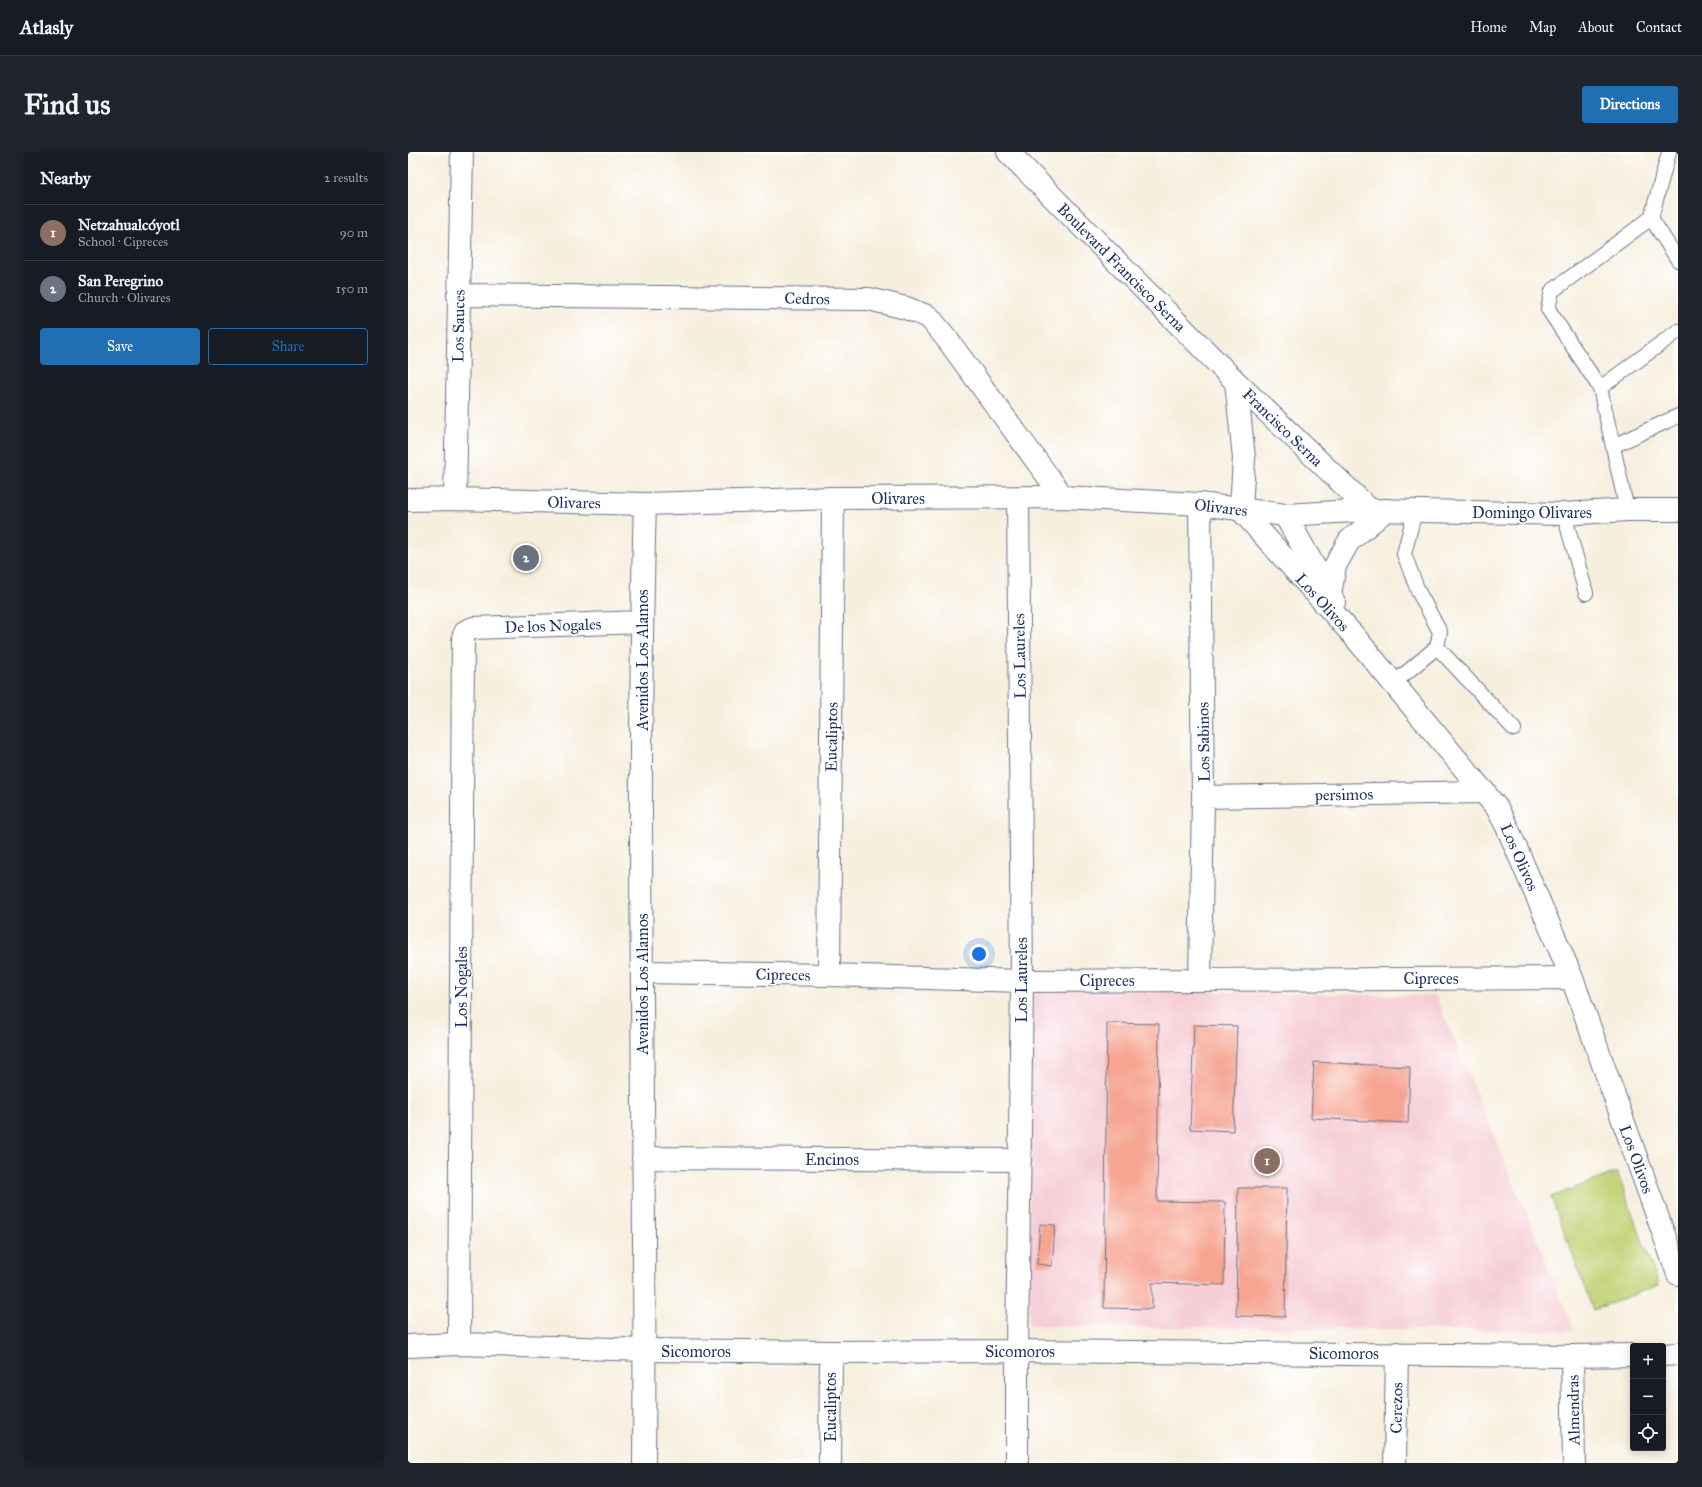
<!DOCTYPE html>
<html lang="en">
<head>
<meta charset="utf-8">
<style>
	:root { --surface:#171b24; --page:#20242c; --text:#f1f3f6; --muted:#9ea1a6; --line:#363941; --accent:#1f6fb2 }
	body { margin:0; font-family:"IM FELL Great Primer",serif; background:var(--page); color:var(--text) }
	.controls { position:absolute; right:12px; bottom:12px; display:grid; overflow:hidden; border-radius:4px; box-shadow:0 2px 10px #0003 }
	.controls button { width:36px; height:36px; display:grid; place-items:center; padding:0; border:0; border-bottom:1px solid var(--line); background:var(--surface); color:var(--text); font:20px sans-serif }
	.you { position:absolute; left:571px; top:802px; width:14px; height:14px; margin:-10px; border:3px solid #fff; border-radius:50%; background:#1a73e8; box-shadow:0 0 0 6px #1a73e833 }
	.badge { display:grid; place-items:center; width:26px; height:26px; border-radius:50%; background:var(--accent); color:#fff; font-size:13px; font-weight:700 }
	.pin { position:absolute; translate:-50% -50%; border:2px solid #fff; box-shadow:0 1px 4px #0006 }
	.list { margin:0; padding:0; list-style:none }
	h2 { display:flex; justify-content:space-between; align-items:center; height:52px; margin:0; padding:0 16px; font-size:17px }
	h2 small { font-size:13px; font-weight:400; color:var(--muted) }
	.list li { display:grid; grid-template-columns:26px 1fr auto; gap:12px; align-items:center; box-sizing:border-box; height:56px; padding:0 16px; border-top:1px solid var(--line) }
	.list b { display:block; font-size:15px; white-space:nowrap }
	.list p { margin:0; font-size:13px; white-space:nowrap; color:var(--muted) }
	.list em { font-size:13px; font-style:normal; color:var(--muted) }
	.actions { display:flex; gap:8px; padding:12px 16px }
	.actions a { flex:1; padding:9px 0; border:1px solid var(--accent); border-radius:4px; text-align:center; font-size:14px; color:var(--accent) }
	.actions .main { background:var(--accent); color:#fff }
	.icon { flex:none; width:22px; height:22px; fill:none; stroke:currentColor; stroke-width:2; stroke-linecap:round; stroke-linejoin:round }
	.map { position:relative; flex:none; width:1270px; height:1311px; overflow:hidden; border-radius:4px }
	header { display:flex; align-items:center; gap:24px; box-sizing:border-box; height:56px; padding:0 20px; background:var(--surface); border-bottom:1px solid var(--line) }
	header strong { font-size:19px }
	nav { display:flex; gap:22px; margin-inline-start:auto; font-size:14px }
	.intro { display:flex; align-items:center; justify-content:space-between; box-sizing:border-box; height:96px; padding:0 24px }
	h1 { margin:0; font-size:28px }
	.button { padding:10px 18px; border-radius:4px; background:var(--accent); color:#fff; font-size:14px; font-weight:700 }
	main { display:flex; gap:24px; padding:0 24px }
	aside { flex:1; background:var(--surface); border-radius:4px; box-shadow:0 2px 10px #0003 }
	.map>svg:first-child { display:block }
	.built { fill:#f6cfd6 }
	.green { fill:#c1d274; stroke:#6e8069 }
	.building { fill:#f6a592 }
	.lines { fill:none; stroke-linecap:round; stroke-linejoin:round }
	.lane-casing { stroke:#68728b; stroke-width:16 }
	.street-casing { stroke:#68728b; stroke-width:24 }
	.secondary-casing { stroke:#68728b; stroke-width:24 }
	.lane { stroke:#fff; stroke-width:14 }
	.street { stroke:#fff; stroke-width:22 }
	.secondary { stroke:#fff; stroke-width:22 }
	.labels { text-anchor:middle; stroke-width:3; stroke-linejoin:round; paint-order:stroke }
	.street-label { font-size:16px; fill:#1b2f5e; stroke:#fff }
</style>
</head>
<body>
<header>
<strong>Atlasly</strong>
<nav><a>Home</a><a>Map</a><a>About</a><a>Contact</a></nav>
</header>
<div class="intro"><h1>Find us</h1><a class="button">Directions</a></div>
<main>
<aside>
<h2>Nearby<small>2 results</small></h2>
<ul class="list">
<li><span class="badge" style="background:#8d6e63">1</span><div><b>Netzahualcóyotl</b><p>School · Cipreces</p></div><em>90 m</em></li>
<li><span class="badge" style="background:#6b7280">2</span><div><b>San Peregrino</b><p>Church · Olivares</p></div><em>150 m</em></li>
</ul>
<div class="actions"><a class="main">Save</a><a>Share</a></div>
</aside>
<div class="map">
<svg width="1270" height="1311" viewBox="0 0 1270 1311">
	<rect width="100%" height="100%" fill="#fff"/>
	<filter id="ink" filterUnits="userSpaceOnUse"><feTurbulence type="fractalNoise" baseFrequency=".025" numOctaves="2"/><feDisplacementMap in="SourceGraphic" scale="8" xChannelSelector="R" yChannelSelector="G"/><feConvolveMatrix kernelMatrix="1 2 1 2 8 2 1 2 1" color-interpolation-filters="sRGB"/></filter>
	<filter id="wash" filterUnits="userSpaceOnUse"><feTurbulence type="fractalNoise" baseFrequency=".012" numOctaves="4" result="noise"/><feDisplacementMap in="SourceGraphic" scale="16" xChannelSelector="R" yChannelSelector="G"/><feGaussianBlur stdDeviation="0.9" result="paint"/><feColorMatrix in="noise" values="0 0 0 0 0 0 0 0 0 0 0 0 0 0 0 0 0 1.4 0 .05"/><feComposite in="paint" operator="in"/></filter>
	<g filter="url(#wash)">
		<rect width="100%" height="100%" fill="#f7efde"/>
		<!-- built -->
		<path class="built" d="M622,836L1028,844L1167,1179L621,1174Z"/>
		<!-- green -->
		<path class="green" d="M1209,1020L1251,1133L1185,1158L1143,1045Z"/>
		<g id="blocks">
			<!-- building -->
			<path class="building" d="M699,871L751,872L749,1049L817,1050L816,1133L744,1131V1157L696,1156Z
				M786,873L829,874L825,979L782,977Z
				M906,910L1002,915L1000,971L903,966Z
				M830,1036H879L877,1165L828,1164Z
				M632,1072L647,1073L644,1114L629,1112Z"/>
		</g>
	</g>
	<g filter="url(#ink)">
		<use href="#blocks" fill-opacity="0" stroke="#68728b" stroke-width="1"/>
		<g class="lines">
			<!-- lane casing -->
			<g class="lane-casing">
				<path id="lane" d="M1243,66L1270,108
					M1192,236L1270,179
					M1205,294L1270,264
					M1219,358L1192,236L1140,157L1144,139L1243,66L1261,0
					M1156,362L1178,441
					M1029,495L1106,577
					M986,531L1029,495L1032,480L1010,439L996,402L1007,359"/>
			</g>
			<!-- street casing -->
			<g class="street-casing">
				<path id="street" d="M600,0L828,230L962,358
					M50,143L461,147L498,156L521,165L539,187L655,345
					M828,230L836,306L833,358L946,484L1089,656L1099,675L1164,826L1270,1122
					M47,347L54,0
					M877,363L926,450
					M922,443L927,414L941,389L978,358
					M795,645L1077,640
					M234,820L421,823L614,829L1164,826
					M421,823L425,346
					M792,828L795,645L792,352
					M235,1006L612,1008
					M51,1192L55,485L58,479L65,476L233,470
					M0,1194L51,1192L237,1198L423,1200L609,1199L1164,1204L1225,1203
					M1255,1203L1270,1202
					M1164,1204L1166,1311
					M236,1311C239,991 227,672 237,352
					M422,1311L423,1200
					M609,1311V1199L614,829L610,346
					M987,1311L989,1201"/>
			</g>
			<!-- secondary casing -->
			<g class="secondary-casing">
				<path id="secondary" d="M0,348L47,347L237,352L425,346L655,345L792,352L877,363L962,358L1156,362L1219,358H1270"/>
			</g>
			<!-- lane -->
			<use href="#lane" class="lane"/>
			<!-- street -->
			<use href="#street" class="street"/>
			<!-- secondary -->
			<use href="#secondary" class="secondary"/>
		</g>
	</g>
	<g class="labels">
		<!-- street labels -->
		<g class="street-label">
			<text transform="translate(714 115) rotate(45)" y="6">Boulevard Francisco Serna</text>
			<text transform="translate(399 146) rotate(1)" y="6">Cedros</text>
			<text transform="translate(50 174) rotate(-89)" y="6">Los Sauces</text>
			<text transform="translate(875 275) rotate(44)" y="6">Francisco Serna</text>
			<text x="490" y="352">Olivares</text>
			<text transform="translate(166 350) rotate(1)" y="6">Olivares</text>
			<text transform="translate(813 355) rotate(7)" y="6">Olivares</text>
			<text x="1124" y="366">Domingo Olivares</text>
			<text transform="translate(915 450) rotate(48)" y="6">Los Olivos</text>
			<text transform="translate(145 473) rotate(-2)" y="6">De los Nogales</text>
			<text transform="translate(611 504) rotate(-91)" y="6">Los Laureles</text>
			<text transform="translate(234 508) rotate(-90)" y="6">Avenidos Los Alamos</text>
			<text transform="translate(423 585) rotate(-89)" y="6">Eucaliptos</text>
			<text transform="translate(795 590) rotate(-91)" y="6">Los Sabinos</text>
			<text transform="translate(936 642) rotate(-1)" y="6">persimos</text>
			<text transform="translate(1112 705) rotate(66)" y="6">Los Olivos</text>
			<text transform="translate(375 822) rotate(1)" y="6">Cipreces</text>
			<text x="1023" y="832">Cipreces</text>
			<text transform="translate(613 828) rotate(-90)" y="6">Los Laureles</text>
			<text x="699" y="834">Cipreces</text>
			<text transform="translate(234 832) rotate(-90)" y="6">Avenidos Los Alamos</text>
			<text transform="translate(53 835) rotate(-90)" y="6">Los Nogales</text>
			<text x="424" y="1013">Encinos</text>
			<text transform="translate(1229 1007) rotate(70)" y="6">Los Olivos</text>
			<text x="288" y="1205">Sicomoros</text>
			<text x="612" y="1205">Sicomoros</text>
			<text x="936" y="1207">Sicomoros</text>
			<text transform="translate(422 1255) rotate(-90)" y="6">Eucaliptos</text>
			<text transform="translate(988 1256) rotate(-89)" y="6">Cerezos</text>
			<text transform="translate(1165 1258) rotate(-91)" y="6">Almendras</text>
		</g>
	</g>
</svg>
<div class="controls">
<button>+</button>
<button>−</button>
<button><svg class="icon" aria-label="locate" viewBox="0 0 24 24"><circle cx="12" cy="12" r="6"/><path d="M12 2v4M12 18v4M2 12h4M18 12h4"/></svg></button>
</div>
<div class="you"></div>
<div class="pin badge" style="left:859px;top:1009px;background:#8d6e63">1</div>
<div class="pin badge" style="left:118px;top:406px;background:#6b7280">2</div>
</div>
</main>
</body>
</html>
